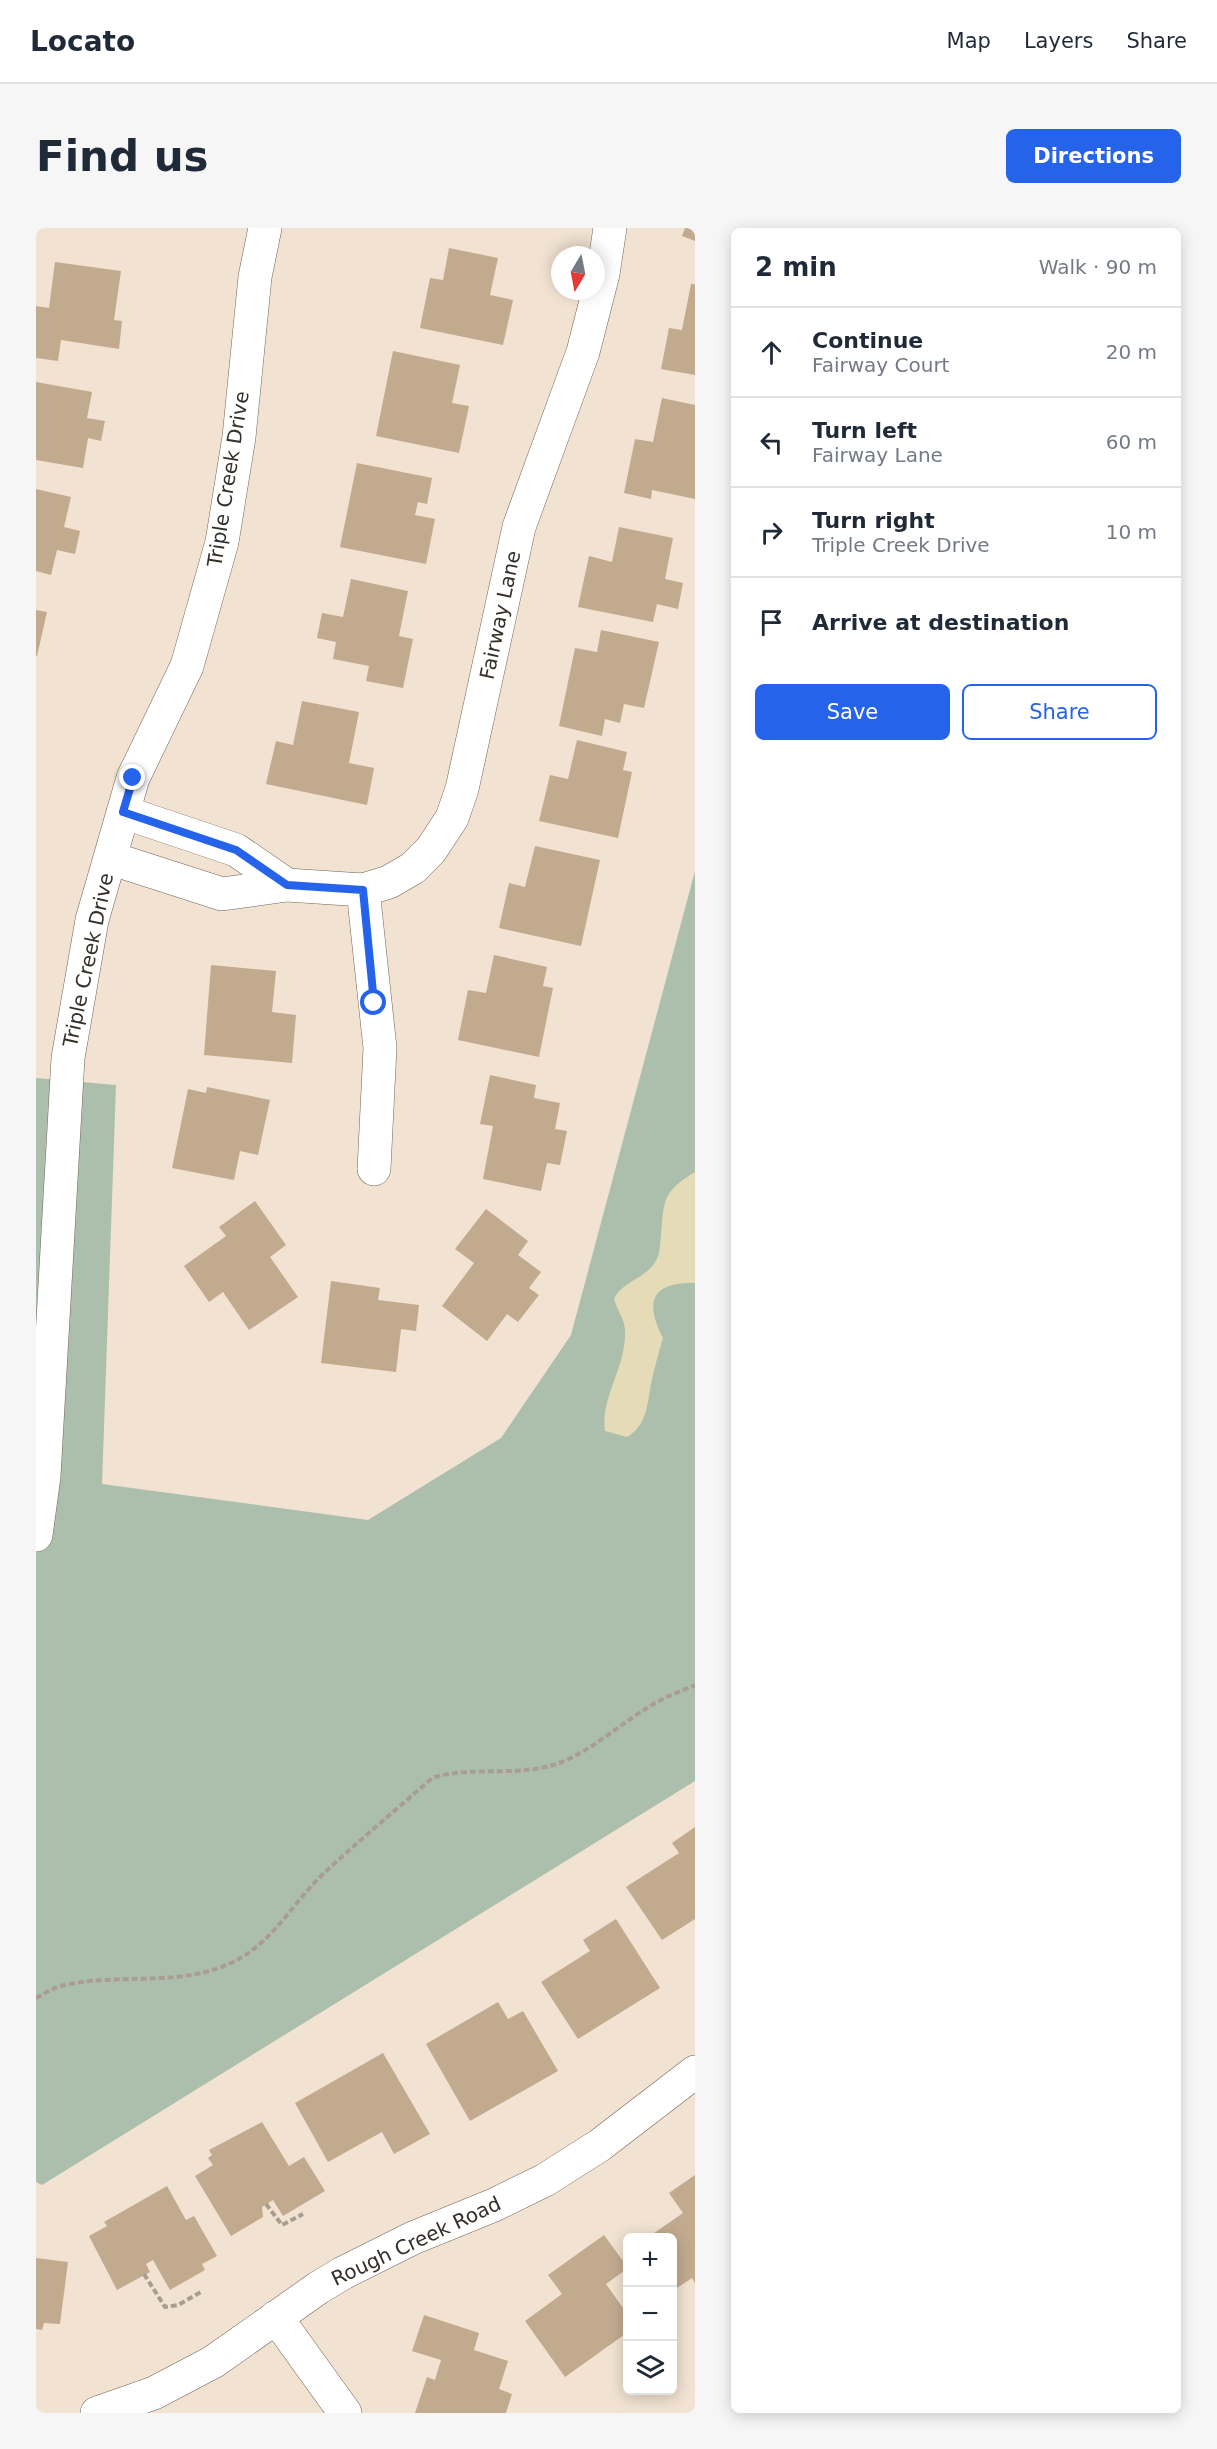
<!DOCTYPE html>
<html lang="en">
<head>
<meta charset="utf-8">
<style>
	:root { --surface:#fff; --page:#f6f6f7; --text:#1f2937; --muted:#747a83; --line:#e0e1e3; --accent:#2563eb }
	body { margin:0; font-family:"DejaVu Sans",sans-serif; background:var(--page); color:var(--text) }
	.controls { position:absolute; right:18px; bottom:18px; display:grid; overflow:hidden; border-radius:9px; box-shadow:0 3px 15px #0003 }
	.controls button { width:54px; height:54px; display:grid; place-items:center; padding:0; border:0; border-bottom:2px solid var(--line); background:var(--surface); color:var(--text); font:30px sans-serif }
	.compass { position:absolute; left:515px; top:18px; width:54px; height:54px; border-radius:50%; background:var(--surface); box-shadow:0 3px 15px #0003; rotate:190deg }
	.stop { position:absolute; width:18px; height:18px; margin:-14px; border:4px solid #2563eb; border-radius:50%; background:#fff }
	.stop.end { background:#2563eb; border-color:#fff; box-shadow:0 2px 6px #0008 }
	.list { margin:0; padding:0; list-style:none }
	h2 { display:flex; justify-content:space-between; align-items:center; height:78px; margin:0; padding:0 24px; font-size:26px }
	h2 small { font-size:20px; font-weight:400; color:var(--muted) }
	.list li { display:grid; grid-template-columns:39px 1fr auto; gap:18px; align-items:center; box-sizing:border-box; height:90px; padding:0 24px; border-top:2px solid var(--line) }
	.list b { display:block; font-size:22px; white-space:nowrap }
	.list p { margin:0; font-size:20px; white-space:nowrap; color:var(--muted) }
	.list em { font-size:20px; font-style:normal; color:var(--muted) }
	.actions { display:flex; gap:12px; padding:18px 24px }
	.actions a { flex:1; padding:14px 0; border:2px solid var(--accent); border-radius:9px; text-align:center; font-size:21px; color:var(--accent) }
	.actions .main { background:var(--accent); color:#fff }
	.icon { flex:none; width:33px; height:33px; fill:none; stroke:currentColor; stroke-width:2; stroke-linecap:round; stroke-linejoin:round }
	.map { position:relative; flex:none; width:659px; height:2185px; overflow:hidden; border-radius:9px }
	header { display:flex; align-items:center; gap:36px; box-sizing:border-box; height:84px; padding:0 30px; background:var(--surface); border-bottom:2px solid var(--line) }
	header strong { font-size:28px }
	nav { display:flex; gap:33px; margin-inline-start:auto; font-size:21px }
	.intro { display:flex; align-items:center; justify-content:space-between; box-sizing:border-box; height:144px; padding:0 36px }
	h1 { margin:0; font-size:42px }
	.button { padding:15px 27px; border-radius:9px; background:var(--accent); color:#fff; font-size:21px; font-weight:700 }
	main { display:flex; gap:36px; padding:0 36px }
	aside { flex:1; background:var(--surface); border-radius:9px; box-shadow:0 3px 15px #0003 }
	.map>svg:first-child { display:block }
	.green { fill:#acbfad }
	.sand { fill:#e5dbb6 }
	.building { fill:#c2aa8f }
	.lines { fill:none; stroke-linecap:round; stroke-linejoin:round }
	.minor-casing { stroke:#716455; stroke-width:34 }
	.path { stroke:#a99d90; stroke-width:4; stroke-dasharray:6 3; stroke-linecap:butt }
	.minor { stroke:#fff; stroke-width:33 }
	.route { stroke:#2563eb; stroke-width:8 }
	.labels { text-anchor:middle; stroke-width:4.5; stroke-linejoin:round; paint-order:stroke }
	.street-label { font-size:20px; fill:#342f28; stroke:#fff }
</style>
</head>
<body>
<header>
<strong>Locato</strong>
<nav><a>Map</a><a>Layers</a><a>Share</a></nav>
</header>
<div class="intro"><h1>Find us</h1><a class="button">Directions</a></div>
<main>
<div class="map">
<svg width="659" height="2185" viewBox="0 0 659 2185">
	<rect width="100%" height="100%" fill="#f1e2d1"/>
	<!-- green -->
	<path class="green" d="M659,643V1553L6,1957L0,1954V850L80,857L66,1256L332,1292L465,1210L535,1107Z"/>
	<!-- sand -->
	<path class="sand" d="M659,944V1055C616,1054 608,1073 627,1110C623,1124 619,1137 616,1151C611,1173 613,1196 591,1209L569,1203C564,1170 591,1138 589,1102C589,1092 581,1082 578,1071C586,1053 612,1050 621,1031C624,1024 624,1015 625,1008C628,972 626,964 659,944Z"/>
	<!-- building -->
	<path class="building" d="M649,0H659V13L646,8Z
		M413,20L462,30L454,67L477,72L467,117L384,100L394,50L407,52Z
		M19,34L85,43L78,92L86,93L83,121L25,112L22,133L0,130V78L13,80Z
		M655,56H659V147L625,141L633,100L646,102Z
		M357,123L424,137L416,175L433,178L423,225L340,208Z
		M0,154L56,164L51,190L69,193L65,213L52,210L47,240L0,232Z
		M626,170L659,177V271L616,262L615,271L588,265L599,211L617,214Z
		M321,235L396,250L391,276L382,274L379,287L399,291L390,336L304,319Z
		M0,261L35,269L28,299L44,303L39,326L21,322L15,347L0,343Z
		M583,299L637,310L629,351L647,355L642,381L621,376L617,394L542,379L553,328L576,334Z
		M315,351L372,363L363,408L377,411L367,460L330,453L333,438L297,431L300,414L281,410L286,385L307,389Z
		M0,382L11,384L1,428H0Z
		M565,402L623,414L608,480L588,476L584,495L569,491L566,508L523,498L539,420L561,424Z
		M266,473L323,484L313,535L338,540L331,577L230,556L240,513L257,517Z
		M541,512L591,524L587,542L596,544L582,610L503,593L514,547L532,551Z
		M499,618L564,632L545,718L463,700L473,655L489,659Z
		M458,727L511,739L507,758L517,760L503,829L422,812L432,762L450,765Z
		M175,737L240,743L236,784L260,787L256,835L168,827Z
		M454,847L500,857L498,870L524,875L519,901L531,903L524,937L511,935L505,963L447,951L457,898L444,896Z
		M171,859L234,872L222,927L204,923L198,952L136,940L152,861L170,865Z
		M219,973L250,1017L234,1029L262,1069L213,1102L187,1064L173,1074L148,1038L190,1008L183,999Z
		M450,981L492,1013L482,1027L505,1044L493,1060L503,1067L482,1094L471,1086L451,1113L406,1078L438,1035L419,1021Z
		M295,1053L344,1060L342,1072L383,1077L380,1103L365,1101L360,1144L285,1135Z
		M659,1599V1691L626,1712L590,1659L643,1625L636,1615Z
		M580,1691L624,1760L542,1811L505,1754L554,1723L547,1712Z
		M462,1774L472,1791L487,1783L522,1843L434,1893L390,1816Z
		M347,1825L394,1906L358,1926L346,1904L292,1934L259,1875Z
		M226,1894L253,1938L268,1929L289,1963L247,1988L237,1972L226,1979L227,1989L195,2008L159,1948L177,1937L172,1930L176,1927L173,1922Z
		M659,1947V2055L656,2050L638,2062L636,2010H611L647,1985L633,1965Z
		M131,1958L150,1992L158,1988L181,2028L166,2036L169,2042L134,2062L117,2032L110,2036L114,2044L81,2062L53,2008L71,1998L68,1994Z
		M568,2007L592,2040L570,2056L592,2087V2104L529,2149L489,2093L526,2066L512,2047Z
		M0,2030L32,2034L24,2096L8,2095L6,2102L0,2101Z
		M388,2087L443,2105L438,2122L472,2133L463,2161L476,2166L470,2185H379L391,2149L399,2152L405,2132L376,2123Z"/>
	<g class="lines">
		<!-- minor casing -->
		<g class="minor-casing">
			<path id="minor" d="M87,584L200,622L251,657
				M74,630L186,666L251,657L327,662L353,654L377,640L395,622L416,590L426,561L483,299L547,124L567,46L574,0
				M327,662L344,820L338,941
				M0,1307L8,1248L32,830L56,692L97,550L151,438L186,314L203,209L219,49L229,0
				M240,2089L309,2185
				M61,2185L118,2165L177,2134L282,2060L307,2045L377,2010L458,1977L509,1952L564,1917L659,1844"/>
		</g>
		<!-- path -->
		<path class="path" d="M0,1770C8,1766 16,1760 25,1758C81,1744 141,1760 195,1735C236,1716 255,1677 286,1647C321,1614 359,1583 396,1550C437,1537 482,1550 523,1535C560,1521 590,1490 625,1472C636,1466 648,1462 659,1457
			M230,1976L246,1997L267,1986
			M108,2046L129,2079L142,2077L165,2064"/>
		<!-- minor -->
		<use href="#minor" class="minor"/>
	</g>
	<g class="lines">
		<!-- route -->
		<path class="route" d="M97,550L87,584L200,622L251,657L327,662L338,775"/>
	</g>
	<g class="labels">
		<!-- street labels -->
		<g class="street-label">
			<text transform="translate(192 251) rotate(-81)" y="7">Triple Creek Drive</text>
			<text transform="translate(464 387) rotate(-78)" y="7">Fairway Lane</text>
			<text transform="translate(52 732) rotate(-78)" y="7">Triple Creek Drive</text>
			<text transform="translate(380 2013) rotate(-25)" y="7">Rough Creek Road</text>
		</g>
	</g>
</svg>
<div class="controls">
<button>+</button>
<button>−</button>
<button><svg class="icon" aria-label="layers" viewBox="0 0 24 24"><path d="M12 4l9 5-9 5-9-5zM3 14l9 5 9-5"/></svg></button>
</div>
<svg class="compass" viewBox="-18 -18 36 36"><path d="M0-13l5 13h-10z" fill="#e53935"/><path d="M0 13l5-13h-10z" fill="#747a83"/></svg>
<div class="stop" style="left:338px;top:775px"></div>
<div class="stop end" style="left:97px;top:550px"></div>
</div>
<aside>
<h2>2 min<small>Walk · 90 m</small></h2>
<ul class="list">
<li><svg class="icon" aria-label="ahead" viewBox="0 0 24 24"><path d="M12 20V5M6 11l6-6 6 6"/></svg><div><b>Continue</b><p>Fairway Court</p></div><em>20 m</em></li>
<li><svg class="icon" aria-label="left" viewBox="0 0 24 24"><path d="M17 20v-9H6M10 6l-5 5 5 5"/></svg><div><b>Turn left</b><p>Fairway Lane</p></div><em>60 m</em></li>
<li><svg class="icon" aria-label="right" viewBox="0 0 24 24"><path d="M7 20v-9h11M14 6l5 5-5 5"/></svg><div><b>Turn right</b><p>Triple Creek Drive</p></div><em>10 m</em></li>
<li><svg class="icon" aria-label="arrive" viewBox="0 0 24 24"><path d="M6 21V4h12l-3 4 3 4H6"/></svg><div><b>Arrive at destination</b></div></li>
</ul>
<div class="actions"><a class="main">Save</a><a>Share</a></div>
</aside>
</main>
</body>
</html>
